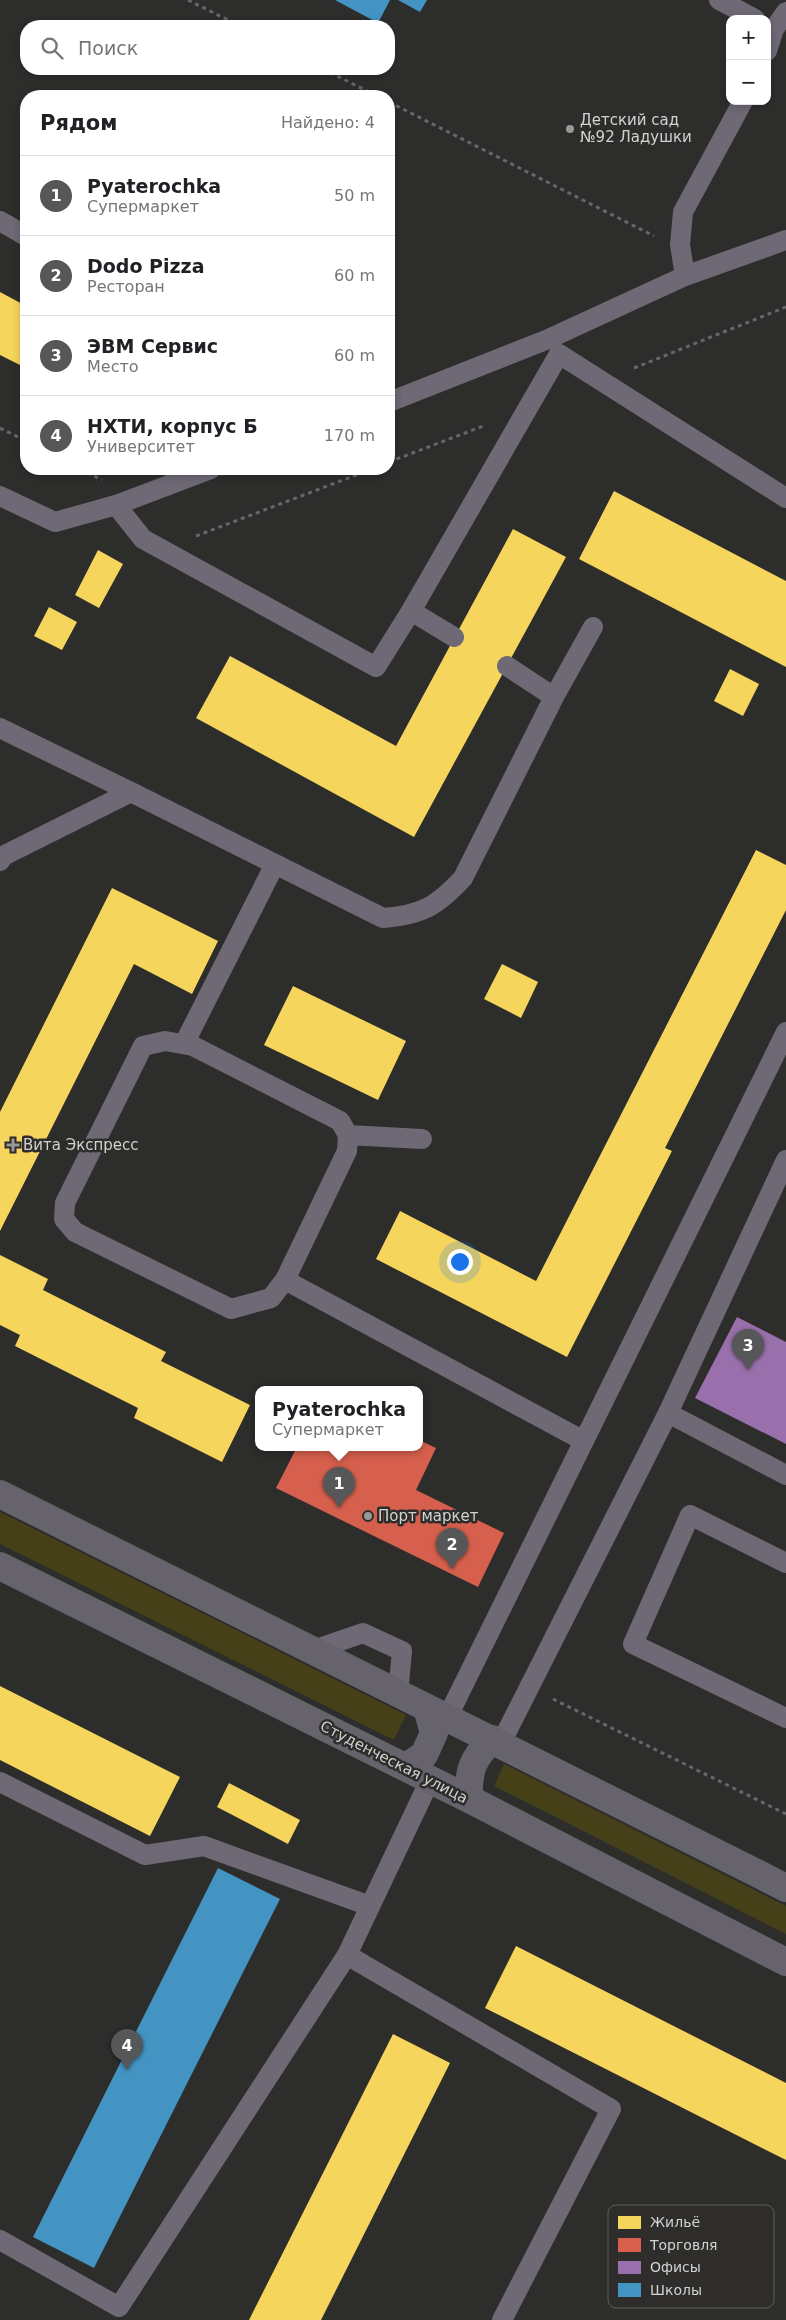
<!DOCTYPE html>
<html lang="ru">
<head>
<meta charset="utf-8">
<style>
	:root { --surface:#fff; --page:#f6f6f6; --text:#202124; --muted:#757577; --line:#e0e0e0; --accent:#565758 }
	body { margin:0; font-family:"DejaVu Sans",sans-serif; background:var(--page); color:var(--text) }
	.controls { position:absolute; right:15px; top:15px; display:grid; overflow:hidden; border-radius:10px; box-shadow:0 2px 8px #0003 }
	.controls button { width:45px; height:45px; display:grid; place-items:center; padding:0; border:0; border-bottom:1px solid var(--line); background:var(--surface); color:var(--text); font:25px sans-serif }
	.you { position:absolute; left:459px; top:1261px; width:18px; height:18px; margin:-12px; border:4px solid #fff; border-radius:50%; background:#1a73e8; box-shadow:0 0 0 8px #1a73e833 }
	.badge { display:grid; place-items:center; width:32px; height:32px; border-radius:50%; background:var(--accent); color:#fff; font-size:16px; font-weight:700 }
	.pin { position:absolute; translate:-50% -41px; filter:drop-shadow(0 1px 2px #0008) }
	.pin::after { content:''; position:absolute; top:26px; width:18px; height:15px; background:inherit; clip-path:polygon(0 0,100% 0,50% 100%) }
	.popup { position:absolute; left:255px; top:1386px; width:168px; height:65px; box-sizing:border-box; display:grid; place-content:center; border-radius:10px; background:var(--surface); filter:drop-shadow(0 1px 4px #0005); font-size:16px; white-space:nowrap; color:var(--muted) }
	.popup b { font-size:19px; color:var(--text) }
	.popup::after { content:''; position:absolute; left:50%; top:100%; margin-left:-10px; border:10px solid transparent; border-top-color:var(--surface) }
	.list { margin:0; padding:0; list-style:none }
	h2 { display:flex; justify-content:space-between; align-items:center; height:65px; margin:0; padding:0 20px; font-size:21px }
	h2 small { font-size:16px; font-weight:400; color:var(--muted) }
	.list li { display:grid; grid-template-columns:32px 1fr auto; gap:15px; align-items:center; box-sizing:border-box; height:80px; padding:0 20px; border-top:1px solid var(--line) }
	.list b { display:block; font-size:19px; white-space:nowrap }
	.list p { margin:0; font-size:16px; white-space:nowrap; color:var(--muted) }
	.list em { font-size:16px; font-style:normal; color:var(--muted) }
	.icon { flex:none; width:28px; height:28px; fill:none; stroke:currentColor; stroke-width:2; stroke-linecap:round; stroke-linejoin:round }
	.map { position:relative; flex:none; width:786px; height:2320px; overflow:hidden }
	.search { position:absolute; background:var(--surface); box-shadow:0 2px 8px #0003; left:20px; top:20px; width:375px; height:55px; display:flex; align-items:center; gap:12px; box-sizing:border-box; padding:0 18px; border-radius:20px; color:var(--muted); font-size:19px }
	.panel { position:absolute; background:var(--surface); box-shadow:0 2px 8px #0003; left:20px; top:90px; width:375px; height:385px; border-radius:20px }
	.map>svg:first-child { display:block }
	.green { fill:#464018 }
	.homes { fill:#f6d55c }
	.shops { fill:#d6604d }
	.offices { fill:#9970ab }
	.schools { fill:#4393c3 }
	.lines { fill:none; stroke-linecap:round; stroke-linejoin:round }
	.path { stroke:#68656c; stroke-width:3; stroke-dasharray:4 4; stroke-linecap:butt }
	.service { stroke:#6e6975; stroke-width:20 }
	.secondary { stroke:#67636d; stroke-width:28 }
	.poi-dot { fill:#989897; stroke:#2e2d2b; stroke-width:2 }
	.labels { text-anchor:middle; stroke-width:5; stroke-linejoin:round; paint-order:stroke }
	.poi-label { font-size:15px; fill:#d2d2d1; stroke:#2e2d2b; text-anchor:start }
	.street-label { font-size:15px; fill:#d2d2d1; stroke:#2e2d2b }
	.key { fill:#2e2d2b; stroke:#5f5f5d; stroke-width:1 }
	.key-label { font-size:14px; fill:#d2d2d1 }
</style>
</head>
<body>
<div class="map">
<svg width="786" height="2320" viewBox="0 0 786 2320">
	<rect width="100%" height="100%" fill="#2d2d2c"/>
	<!-- green -->
	<path class="green" d="M0,1512L406,1715L394,1740L0,1544Z
		M504,1764L786,1906V1934L494,1786Z"/>
	<!-- homes -->
	<path class="homes" d="M0,292L26,306V368L0,355Z
		M614,491L786,581V667L579,559Z
		M513,529L566,557L414,837L196,718L230,656L396,746Z
		M98,550L123,564L99,608L75,595Z
		M49,607L77,622L62,650L34,636Z
		M730,669L759,684L743,716L714,701Z
		M756,850L786,865V910L665,1148L672,1151L567,1357L376,1259L400,1211L536,1281Z
		M112,888L218,941L192,994L134,964L0,1231V1112Z
		M502,964L538,982L521,1018L484,999Z
		M293,986L406,1041L378,1100L264,1045Z
		M0,1255L48,1279L43,1290L166,1352L161,1361L250,1405L222,1462L134,1418L138,1408L15,1346L20,1335L0,1325Z
		M0,1686L180,1777L150,1836L0,1760Z
		M229,1783L300,1820L288,1844L217,1807Z
		M516,1946L786,2083V2160L485,2008Z
		M393,2034L450,2063L321,2320H249Z"/>
	<!-- shops -->
	<path class="shops" d="M419,1440L436,1448L416,1490L504,1533L478,1587L276,1488L297,1447H419Z"/>
	<!-- offices -->
	<path class="offices" d="M737,1317L786,1342V1444L695,1398Z"/>
	<!-- schools -->
	<path class="schools" d="M335,0H390L378,23Z
		M398,0H427L420,12Z
		M218,1868L280,1899L94,2268L33,2237Z"/>
	<g class="lines">
		<!-- path -->
		<path class="path" d="M188,0L240,26
			M323,69L377,96
			M389,102L654,236
			M634,368L786,307
			M0,428L26,441
			M389,462L486,425
			M80,469L102,480
			M196,536L372,469
			M553,1699L786,1814"/>
		<!-- service -->
		<path class="service" d="M719,0L755,19
			M767,51L774,29L786,12
			M0,221L26,236
			M685,276L680,245L683,212L743,101
			M389,402L546,340L685,276L786,240
			M0,496L55,522L116,505L211,469
			M116,505L143,539L376,667L411,611L559,354L786,498
			M411,611L454,637
			M507,666L554,697
			M0,728L131,792
			M0,861L3,856L131,792L383,918C422,915 437,906 463,878L554,697L593,627
			M184,1044L275,864
			M348,1135L422,1139
			M285,1280L347,1151L348,1135L340,1121L193,1046L165,1041L143,1046L65,1203L64,1219L75,1232L231,1309L271,1298L285,1280L584,1441
			M668,1413L786,1160
			M786,1563L690,1515L633,1644L786,1718
			M311,1651L363,1633L402,1651L398,1694
			M447,1718L786,1032
			M501,1743L668,1413L786,1475
			M0,1782L145,1855L204,1846L370,1906
			M347,1955L611,2109L502,2320
			M0,2240L119,2307L347,1955L430,1780"/>
		<!-- secondary -->
		<path class="secondary" d="M0,1494C262,1626 525,1755 786,1888
			M0,1566L469,1799L786,1962
			M406,1767L424,1755L434,1733L427,1708
			M469,1799C468,1771 472,1759 492,1739"/>
	</g>
	<!-- markers -->
	<g class="poi-dot">
		<circle cx="570" cy="129" r="5"/>
		<path d="M10.5 1137.5h5v5h5v5h-5v5h-5v-5h-5v-5h5z"/>
		<circle cx="368" cy="1516" r="5"/>
	</g>
	<g class="labels">
		<!-- poi labels -->
		<g class="poi-label">
			<text x="580" y="125">Детский сад<tspan x="580" dy="17">№92 Ладушки</tspan></text>
			<text x="23" y="1150">Вита Экспресс</text>
			<text x="378" y="1521">Порт маркет</text>
		</g>
		<!-- street labels -->
		<g class="street-label">
			<text transform="translate(394 1762) rotate(27)" y="5">Студенческая улица</text>
		</g>
	</g>
	<!-- legend -->
	<rect x="608" y="2205" width="166" height="103" rx="8" class="key"/>
	<rect x="618" y="2216" width="23" height="13" fill="#f6d55c"/>
	<rect x="618" y="2238" width="23" height="14" fill="#d6604d"/>
	<rect x="618" y="2261" width="23" height="13" fill="#9970ab"/>
	<rect x="618" y="2283" width="23" height="14" fill="#4393c3"/>
	<g class="key-label">
		<text x="650" y="2227">Жильё</text>
		<text x="650" y="2250">Торговля</text>
		<text x="650" y="2272">Офисы</text>
		<text x="650" y="2295">Школы</text>
	</g>
</svg>
<div class="controls">
<button>+</button>
<button>−</button>
</div>
<div class="you"></div>
<div class="pin badge" style="left:339px;top:1508px">1</div>
<div class="popup"><b>Pyaterochka</b>Супермаркет</div>
<div class="pin badge" style="left:452px;top:1569px">2</div>
<div class="pin badge" style="left:748px;top:1370px">3</div>
<div class="pin badge" style="left:127px;top:2070px">4</div>
<div class="search"><svg class="icon" aria-label="search" viewBox="0 0 24 24"><circle cx="10" cy="10" r="6"/><path d="M15 15l6 6"/></svg>Поиск</div>
<section class="panel">
<h2>Рядом<small>Найдено: 4</small></h2>
<ul class="list">
<li><span class="badge">1</span><div><b>Pyaterochka</b><p>Супермаркет</p></div><em>50 m</em></li>
<li><span class="badge">2</span><div><b>Dodo Pizza</b><p>Ресторан</p></div><em>60 m</em></li>
<li><span class="badge">3</span><div><b>ЭВМ Сервис</b><p>Место</p></div><em>60 m</em></li>
<li><span class="badge">4</span><div><b>НХТИ, корпус Б</b><p>Университет</p></div><em>170 m</em></li>
</ul>
</section>
</div>
</body>
</html>
